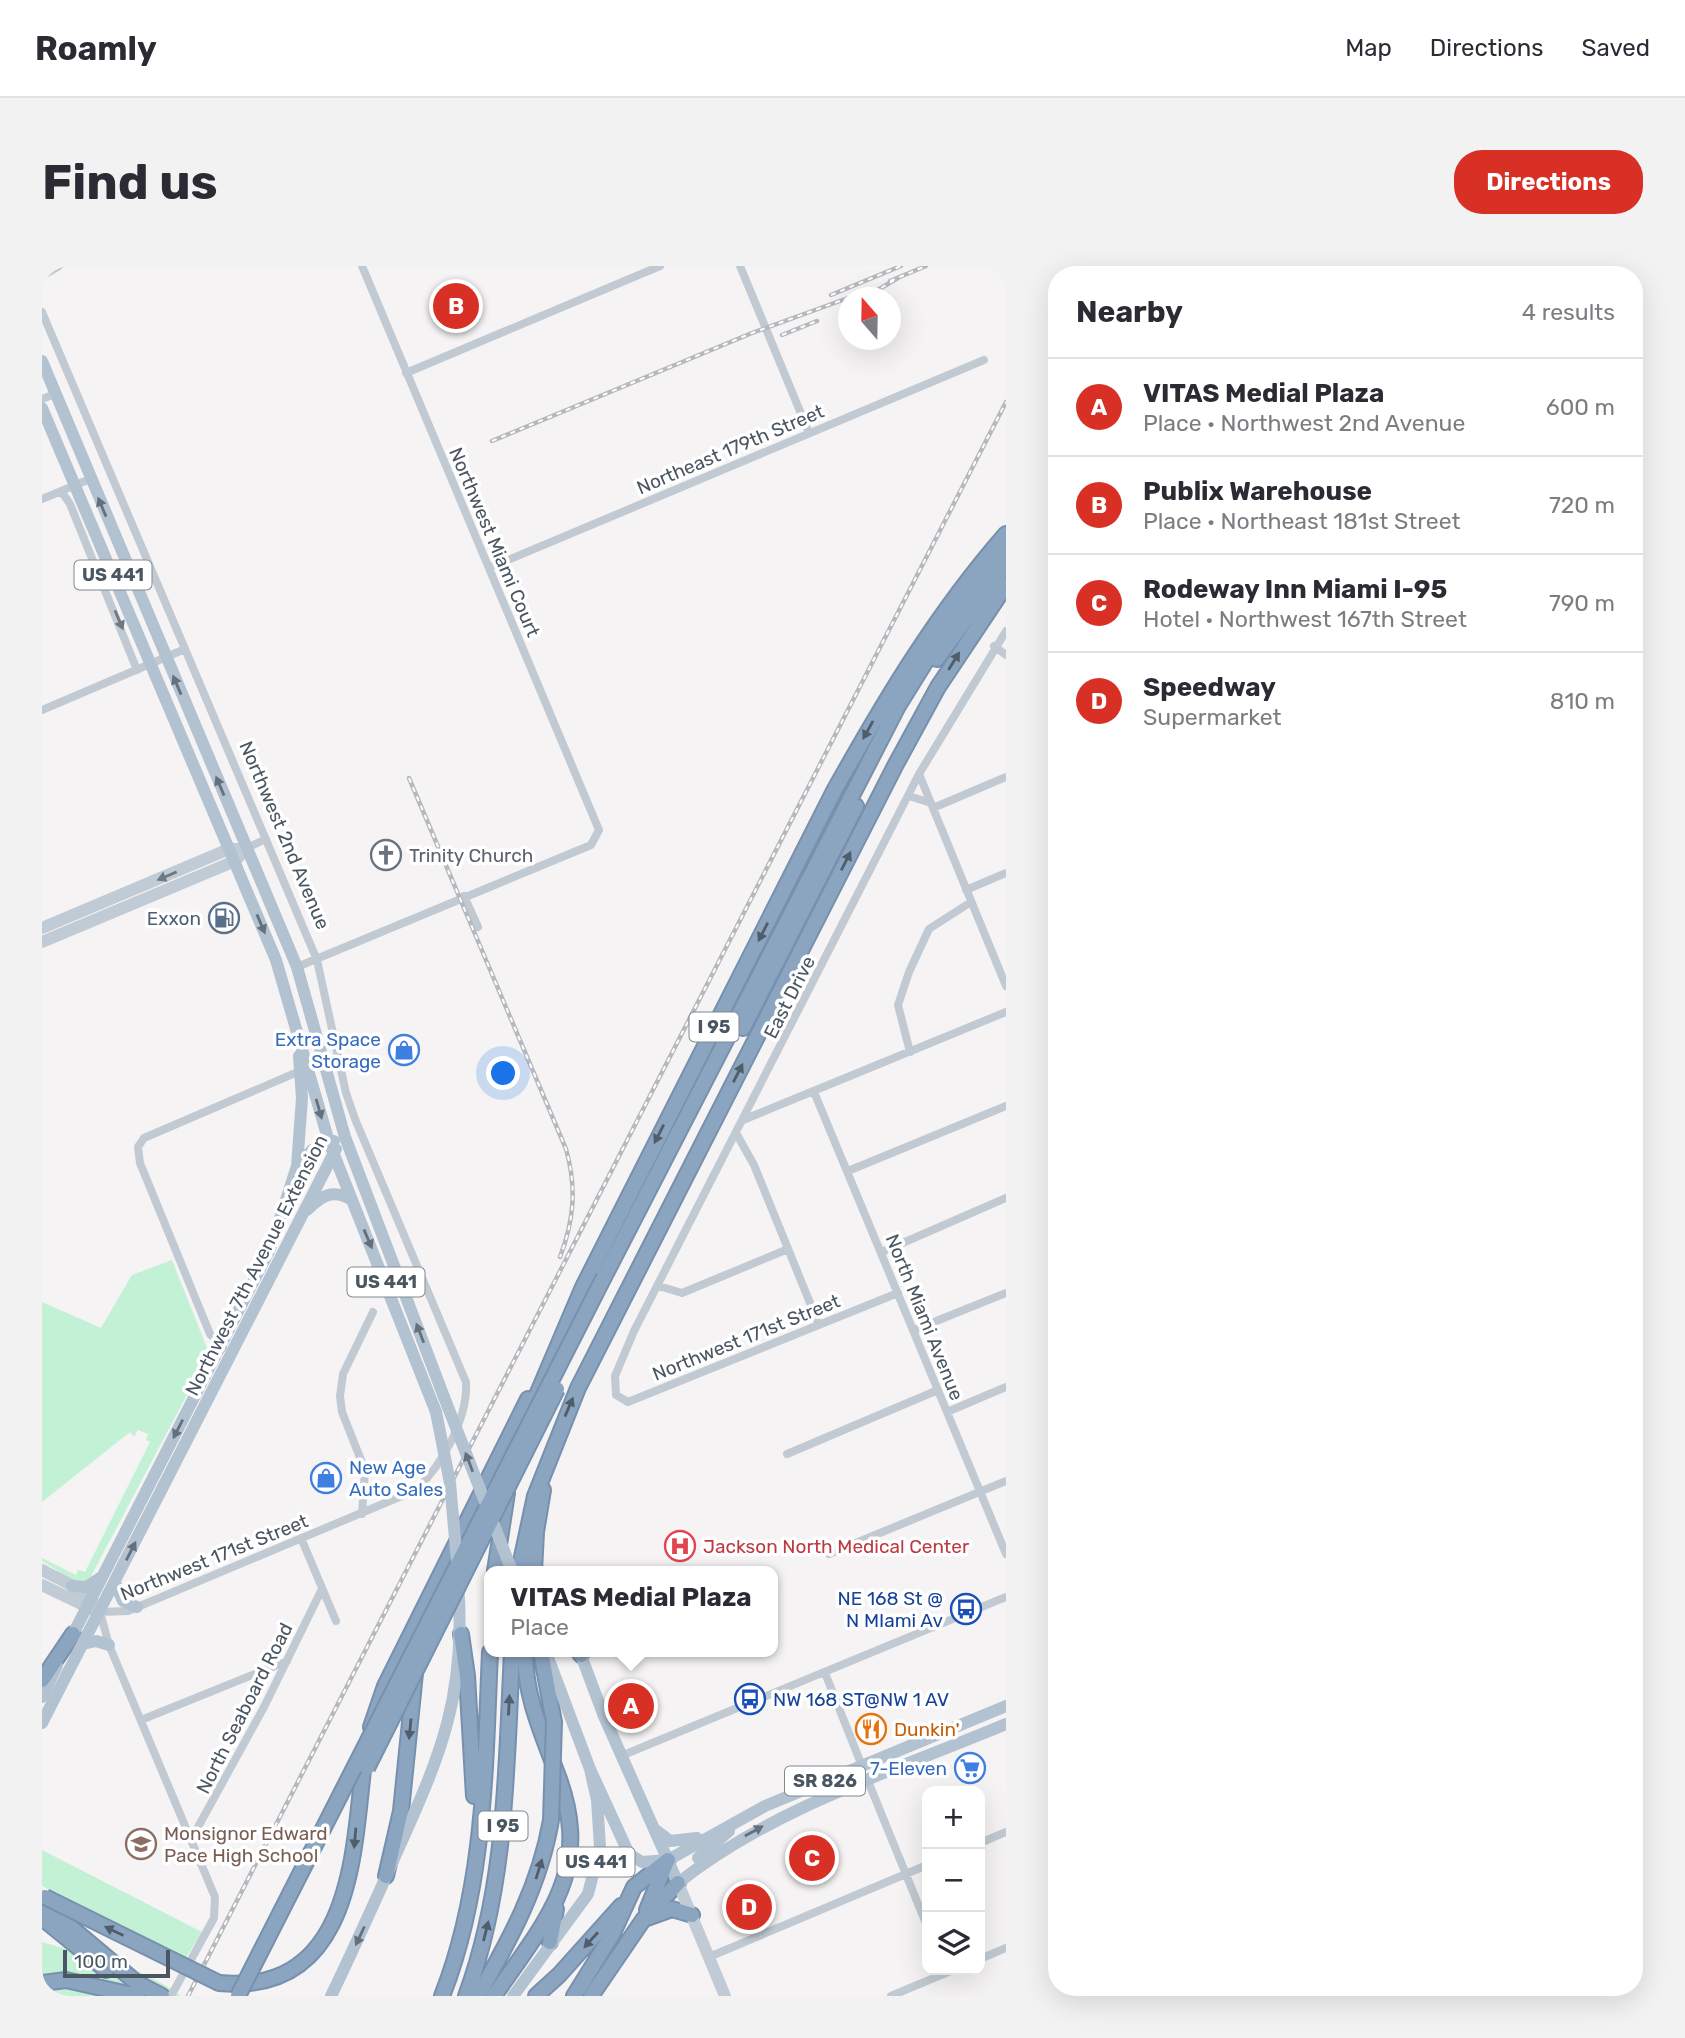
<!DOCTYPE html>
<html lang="en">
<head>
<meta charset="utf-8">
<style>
	:root { --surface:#fff; --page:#f2f2f3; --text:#2b2b33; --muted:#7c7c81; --line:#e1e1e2; --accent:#d93025 }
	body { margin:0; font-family:Rubik,sans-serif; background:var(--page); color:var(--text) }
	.controls { position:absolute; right:21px; bottom:21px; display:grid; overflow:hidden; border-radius:14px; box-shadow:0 7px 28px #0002 }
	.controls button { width:63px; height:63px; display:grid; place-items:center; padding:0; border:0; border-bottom:2px solid var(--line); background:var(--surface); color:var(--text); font:35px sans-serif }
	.compass { position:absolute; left:796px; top:21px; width:63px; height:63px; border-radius:50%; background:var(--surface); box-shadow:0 7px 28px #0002; rotate:340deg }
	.scale { position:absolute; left:21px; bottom:18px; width:107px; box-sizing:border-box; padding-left:7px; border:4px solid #4a5661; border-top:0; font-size:19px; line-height:24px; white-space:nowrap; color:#4a5661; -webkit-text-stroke:5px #fff; paint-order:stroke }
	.you { position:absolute; left:462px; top:808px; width:24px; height:24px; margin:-18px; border:5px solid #fff; border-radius:50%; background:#1a73e8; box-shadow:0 0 0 10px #1a73e833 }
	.badge { display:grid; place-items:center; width:46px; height:46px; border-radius:50%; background:var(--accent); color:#fff; font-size:23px; font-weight:700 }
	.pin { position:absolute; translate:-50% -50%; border:4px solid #fff; box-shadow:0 2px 7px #0006 }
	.popup { position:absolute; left:442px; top:1300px; width:294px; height:91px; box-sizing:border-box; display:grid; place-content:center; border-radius:14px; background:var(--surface); filter:drop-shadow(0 2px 5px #0005); font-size:23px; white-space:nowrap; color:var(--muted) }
	.popup b { font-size:26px; color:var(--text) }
	.popup::after { content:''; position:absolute; left:50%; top:100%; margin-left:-14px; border:14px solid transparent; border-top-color:var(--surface) }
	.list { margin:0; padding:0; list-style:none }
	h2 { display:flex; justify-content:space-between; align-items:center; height:91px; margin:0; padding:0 28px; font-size:30px }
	h2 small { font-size:23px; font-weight:400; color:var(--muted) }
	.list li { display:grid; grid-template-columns:46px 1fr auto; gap:21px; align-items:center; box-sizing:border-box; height:98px; padding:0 28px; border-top:2px solid var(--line) }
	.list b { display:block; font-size:26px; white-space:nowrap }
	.list p { margin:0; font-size:23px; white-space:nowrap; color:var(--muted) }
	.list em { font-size:23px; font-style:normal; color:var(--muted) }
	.icon { flex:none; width:38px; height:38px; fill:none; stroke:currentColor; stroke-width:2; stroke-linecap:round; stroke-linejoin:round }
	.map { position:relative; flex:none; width:964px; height:1730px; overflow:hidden; border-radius:28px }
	header { display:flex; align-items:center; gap:42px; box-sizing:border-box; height:98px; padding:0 35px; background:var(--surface); border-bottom:2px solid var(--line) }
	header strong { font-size:33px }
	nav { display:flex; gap:38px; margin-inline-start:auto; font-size:24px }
	.intro { display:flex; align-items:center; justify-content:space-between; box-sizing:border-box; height:168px; padding:0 42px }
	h1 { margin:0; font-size:49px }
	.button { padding:18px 32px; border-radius:28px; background:var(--accent); color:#fff; font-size:24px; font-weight:700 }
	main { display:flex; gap:42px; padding:0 42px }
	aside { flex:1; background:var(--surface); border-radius:28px; box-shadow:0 7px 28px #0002 }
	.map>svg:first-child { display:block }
	.green { fill:#c3f1d5 }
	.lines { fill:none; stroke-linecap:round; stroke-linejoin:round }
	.highway-casing { stroke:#7690ad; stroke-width:18 }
	.street { stroke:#c1cad2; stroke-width:8 }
	.secondary { stroke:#c1cbd6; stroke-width:12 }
	.primary { stroke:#b3c2d1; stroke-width:12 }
	.highway { stroke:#8ba5c1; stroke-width:14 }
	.rail-casing { stroke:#b5b8bd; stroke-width:4.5 }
	.rail { stroke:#fff; stroke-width:2; stroke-dasharray:5; stroke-linecap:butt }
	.highway-bridge-casing { stroke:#7690ad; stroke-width:18; stroke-linecap:butt }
	.primary-bridge { stroke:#b3c2d1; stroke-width:12 }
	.highway-bridge { stroke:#8ba5c1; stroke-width:14 }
	.oneway { fill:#64717d }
	.oneway2 { fill:#6e7983 }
	.oneway3 { fill:#505e6b }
	.oneway4 { fill:#6e7984 }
	.labels { text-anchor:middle; stroke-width:7; stroke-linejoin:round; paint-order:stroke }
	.shield { fill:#fff; stroke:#808990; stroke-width:2 }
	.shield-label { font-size:18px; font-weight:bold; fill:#4a5661 }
	.street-label { font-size:19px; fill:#4a5661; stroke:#fff }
	.worship-label { font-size:19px; fill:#5b616d; stroke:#fff; text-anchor:start }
	.service-label { font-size:19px; fill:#4e5e75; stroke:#fff; text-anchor:end }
	.shop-label { font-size:19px; fill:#366cbe; stroke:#fff; text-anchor:end }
	.health-label { font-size:19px; fill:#be3a42; stroke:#fff; text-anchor:start }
	.transit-label { font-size:19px; fill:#164399; stroke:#fff; text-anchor:end }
	.food-label { font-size:19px; fill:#c56008; stroke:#fff; text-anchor:start }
	.education-label { font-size:19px; fill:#785e54; stroke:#fff; text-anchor:start }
</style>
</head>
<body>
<header>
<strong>Roamly</strong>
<nav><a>Map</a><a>Directions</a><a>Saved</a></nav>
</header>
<div class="intro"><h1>Find us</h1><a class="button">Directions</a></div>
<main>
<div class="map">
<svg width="964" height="1730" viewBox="0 0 964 1730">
	<rect width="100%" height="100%" fill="#f5f3f3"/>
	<!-- green -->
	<path class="green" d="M130,994L167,1087L47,1314L43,1317L32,1315L0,1295V1292L34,1309L36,1304L43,1306L108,1176L104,1174L106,1168L96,1164L92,1171L88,1166L0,1236V1036L59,1062L90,1009Z
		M0,1584L160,1666L143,1693L0,1620Z
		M0,1676C50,1691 96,1698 139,1730H0Z"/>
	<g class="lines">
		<!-- highway casing -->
		<g class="highway-casing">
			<path id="highway" d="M895,393L964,298
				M701,762L814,540
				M562,1011L856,440L900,369L964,283
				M486,1150L541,1021L792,525C843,434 895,347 964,268
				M453,1305L465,1227
				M477,1305L493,1230L536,1122L854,498L896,421L964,319
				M492,1305L494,1266L501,1224
				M419,1368L425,1410L432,1530
				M499,1386L512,1456
				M537,1386L539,1389
				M0,1414L31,1368
				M329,1461L343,1420L486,1133
				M344,1610L359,1545L373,1407
				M0,1637L95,1717L120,1730
				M605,1644L625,1595
				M0,1652L64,1704
				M605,1652L630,1643L650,1649
				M508,1676L514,1643
				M0,1717L24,1714L95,1730
				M177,1717C317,1730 311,1572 323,1488
				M400,1730C443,1621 443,1501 448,1386
				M424,1730C465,1619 464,1502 470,1386
				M436,1730C468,1673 498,1619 509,1554
				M452,1730C506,1651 553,1604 514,1505C499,1465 483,1430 483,1386
				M494,1730L517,1709L579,1640
				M532,1730L570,1669L592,1621L626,1594
				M549,1730L601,1654L636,1617"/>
		</g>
		<!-- street -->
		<path class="street" d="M698,0L767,167
			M0,10L17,0
			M0,46L275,694L304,827L313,853L424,1116C426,1153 400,1199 374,1224L86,1345L58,1346L67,1379L173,1631L172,1652L129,1730
			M364,107L618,0
			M0,133L13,128
			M19,225L28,238L95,404
			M0,233L48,213
			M447,302L942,94
			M952,380L964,389
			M0,444L143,383
			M877,508L964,720
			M867,530L889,537
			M891,542L964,511
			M205,582L224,573
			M924,624L964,607
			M422,630L436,661
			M255,701L549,579L557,564L320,0
			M868,786L856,739L867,706L887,663L929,636
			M772,826L964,1288
			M701,854L964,746
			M694,867L712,899L777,1059
			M806,905L964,840
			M840,986L964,932
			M617,1020L640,1027L746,983
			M856,1027L586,1136L574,1129L573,1110L592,1065L877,508L964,365
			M872,1064L964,1027
			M181,1082L168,1068L98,897L96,881L102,872L258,805
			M905,1146L964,1121
			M745,1188L896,1124
			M320,1248L323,1204L300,1146L298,1130L301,1108L331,1046
			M259,1272L294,1355
			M787,1288L964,1215
			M783,1407L820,1500
			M99,1454L245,1395
			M579,1490L964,1331
			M826,1515L885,1660
			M150,1572L222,1441L279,1325
			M938,1577L964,1566
			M667,1691L885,1599
			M938,1693L964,1682
			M849,1730L911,1704"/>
		<!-- secondary -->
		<path class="secondary" d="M0,662L187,583H197
			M0,676L193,595L205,582
			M0,1304C18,1314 43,1323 54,1340
			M0,1319L54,1345
			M636,1617L683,1730"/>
		<!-- primary -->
		<path class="primary" d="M0,95L255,701L303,871L402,1131
			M0,142L234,694L287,876L394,1146
			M255,900L260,832L257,790
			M265,944C279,930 291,922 310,934
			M73,1317L81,1335L95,1341
			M30,1320L45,1321L58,1312
			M28,1374L228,983L255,900L270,884L292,875
			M41,1378L54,1375L67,1379
			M539,1389L561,1448L636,1617
			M0,1431L15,1400
			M0,1457L294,883
			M548,1503L587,1588L600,1596L626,1594L723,1540L964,1440
			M615,1565L628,1575L655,1572
			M656,1592L687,1565
			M636,1617C732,1541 852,1505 964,1458
			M289,1730C308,1691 325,1653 343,1613C391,1504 426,1442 416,1317
			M471,1730L546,1628L558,1581L555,1534L548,1503L504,1386"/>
		<!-- highway -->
		<use href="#highway" class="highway"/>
		<!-- rail casing -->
		<g class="rail-casing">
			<path id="rail" d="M848,15L884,0
				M789,29L859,0
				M822,32L856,12
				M740,69L775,55
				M450,175L710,67L806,32
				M367,512L524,883C535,922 532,954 518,991
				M146,1730L964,136"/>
		</g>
		<!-- rail -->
		<use href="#rail" class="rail"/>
		<!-- highway-bridge casing -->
		<g class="highway-bridge-casing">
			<path id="highway-bridge" d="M325,1502L515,1123
				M509,1554L512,1456
				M3,1631L177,1717
				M196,1730L562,1011"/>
		</g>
		<!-- primary-bridge -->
		<path class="primary-bridge" d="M402,1131L470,1305
			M394,1146L408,1217L415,1295"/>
		<!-- highway-bridge -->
		<use href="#highway-bridge" class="highway-bridge"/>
	</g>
	<!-- one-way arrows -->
	<defs><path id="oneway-solid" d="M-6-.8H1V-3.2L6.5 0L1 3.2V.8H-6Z" transform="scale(1.75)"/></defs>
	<g class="oneway">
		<use href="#oneway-solid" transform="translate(60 241) rotate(-113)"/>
		<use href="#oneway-solid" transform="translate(135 419) rotate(-113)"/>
		<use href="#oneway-solid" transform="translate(178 520) rotate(-113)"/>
		<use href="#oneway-solid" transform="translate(219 658) rotate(67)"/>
		<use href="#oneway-solid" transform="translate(277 843) rotate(74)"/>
		<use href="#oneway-solid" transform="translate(326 973) rotate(67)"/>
		<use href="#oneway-solid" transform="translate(378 1067) rotate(-111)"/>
		<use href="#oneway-solid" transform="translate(136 1163) rotate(117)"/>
		<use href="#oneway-solid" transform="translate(427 1196) rotate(-111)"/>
		<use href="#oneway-solid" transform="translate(89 1285) rotate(-63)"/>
		<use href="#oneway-solid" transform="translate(712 1565) rotate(-29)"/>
		<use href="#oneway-solid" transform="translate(318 1670) rotate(115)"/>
	</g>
	<use class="oneway2" href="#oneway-solid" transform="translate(77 354) rotate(67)"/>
	<g class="oneway3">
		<use href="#oneway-solid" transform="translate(912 395) rotate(-58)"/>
		<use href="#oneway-solid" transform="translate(826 464) rotate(119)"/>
		<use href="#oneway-solid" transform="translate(804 595) rotate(-63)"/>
		<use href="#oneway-solid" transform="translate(721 666) rotate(117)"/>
		<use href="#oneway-solid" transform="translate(696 807) rotate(-63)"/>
		<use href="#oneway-solid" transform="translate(617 868) rotate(117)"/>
		<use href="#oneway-solid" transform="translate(527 1141) rotate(-67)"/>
		<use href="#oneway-solid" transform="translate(467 1439) rotate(-87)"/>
		<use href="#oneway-solid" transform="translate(368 1463) rotate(96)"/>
		<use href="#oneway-solid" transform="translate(313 1572) rotate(95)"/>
		<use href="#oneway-solid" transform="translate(497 1603) rotate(-73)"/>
		<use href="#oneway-solid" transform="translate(72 1665) rotate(-154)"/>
		<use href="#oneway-solid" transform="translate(444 1665) rotate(-76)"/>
		<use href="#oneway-solid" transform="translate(549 1674) rotate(132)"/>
	</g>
	<use class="oneway4" href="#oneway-solid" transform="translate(125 610) rotate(157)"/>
	<!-- icons -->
	<defs>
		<g id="church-ring" transform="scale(1.575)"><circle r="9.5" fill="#fff" stroke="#6b7280" stroke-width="1.5"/><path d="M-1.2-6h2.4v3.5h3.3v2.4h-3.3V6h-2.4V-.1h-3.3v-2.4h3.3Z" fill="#6b7280"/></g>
		<g id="fuel-ring" transform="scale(1.575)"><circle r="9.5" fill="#fff" stroke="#5c6f8a" stroke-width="1.5"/><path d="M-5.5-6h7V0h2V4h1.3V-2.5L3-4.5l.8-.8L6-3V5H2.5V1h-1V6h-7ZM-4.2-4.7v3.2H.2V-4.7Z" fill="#5c6f8a"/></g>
		<g id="shop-ring" transform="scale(1.575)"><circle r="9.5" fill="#fff" stroke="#3f7fe0" stroke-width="1.5"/><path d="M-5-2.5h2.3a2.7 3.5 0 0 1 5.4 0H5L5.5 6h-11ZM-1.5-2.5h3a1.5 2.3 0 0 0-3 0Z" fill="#3f7fe0"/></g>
		<g id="hospital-ring" transform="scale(1.575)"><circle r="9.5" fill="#fff" stroke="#e0444e" stroke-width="1.5"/><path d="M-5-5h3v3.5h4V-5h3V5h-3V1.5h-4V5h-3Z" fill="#e0444e"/></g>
		<g id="bus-ring" transform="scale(1.575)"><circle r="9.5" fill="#fff" stroke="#1a4fb4" stroke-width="1.5"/><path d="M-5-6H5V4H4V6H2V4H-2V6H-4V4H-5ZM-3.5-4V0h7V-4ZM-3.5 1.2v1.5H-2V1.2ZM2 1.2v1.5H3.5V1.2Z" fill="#1a4fb4"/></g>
		<g id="restaurant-ring" transform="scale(1.575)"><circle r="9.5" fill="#fff" stroke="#e8710a" stroke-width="1.5"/><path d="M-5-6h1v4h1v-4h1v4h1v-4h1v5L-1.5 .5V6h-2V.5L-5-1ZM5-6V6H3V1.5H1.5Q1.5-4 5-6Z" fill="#e8710a"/></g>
		<g id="supermarket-ring" transform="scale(1.575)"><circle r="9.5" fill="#fff" stroke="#3f7fe0" stroke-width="1.5"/><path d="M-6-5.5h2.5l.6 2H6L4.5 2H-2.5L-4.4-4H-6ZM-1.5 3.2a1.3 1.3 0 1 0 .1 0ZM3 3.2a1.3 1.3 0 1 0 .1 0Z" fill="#3f7fe0"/></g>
		<g id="school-ring" transform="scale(1.575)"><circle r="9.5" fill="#fff" stroke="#8d6e63" stroke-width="1.5"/><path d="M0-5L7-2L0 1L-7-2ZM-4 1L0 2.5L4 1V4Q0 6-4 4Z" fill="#8d6e63"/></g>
	</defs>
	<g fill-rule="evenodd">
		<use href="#church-ring" x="344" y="589"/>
		<use href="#fuel-ring" x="182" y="652"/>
		<use href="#shop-ring" x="362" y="784"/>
		<use href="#shop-ring" x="284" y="1212"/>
		<use href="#hospital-ring" x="638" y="1280"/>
		<use href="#bus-ring" x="924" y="1343"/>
		<use href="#bus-ring" x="708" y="1433"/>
		<use href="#restaurant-ring" x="829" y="1463"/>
		<use href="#supermarket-ring" x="928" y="1502"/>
		<use href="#school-ring" x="99" y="1578"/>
	</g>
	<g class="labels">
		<!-- shield labels -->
		<g class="shield">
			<rect x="32.5" y="294.5" width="77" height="29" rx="5"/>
			<rect x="647.5" y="746.5" width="49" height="29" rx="5"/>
			<rect x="305.5" y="1001.5" width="77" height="29" rx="5"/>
			<rect x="743" y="1500.5" width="80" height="29" rx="5"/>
			<rect x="436.5" y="1545.5" width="49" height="29" rx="5"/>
			<rect x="515.5" y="1581.5" width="77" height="29" rx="5"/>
		</g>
		<g class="shield-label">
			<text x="71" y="315">US 441</text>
			<text x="672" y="767">I 95</text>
			<text x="344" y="1022">US 441</text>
			<text x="783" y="1521">SR 826</text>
			<text x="461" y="1566">I 95</text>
			<text x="554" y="1602">US 441</text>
		</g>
		<!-- street labels -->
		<g class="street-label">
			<text transform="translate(688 183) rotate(-23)" y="7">Northeast 179th Street</text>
			<text transform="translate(453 276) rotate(67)" y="7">Northwest Miami Court</text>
			<text transform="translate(243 569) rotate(67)" y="7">Northwest 2nd Avenue</text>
			<text transform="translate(747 731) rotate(-63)" y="7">East Drive</text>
			<text transform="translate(214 999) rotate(-63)" y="7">Northwest 7th Avenue Extension</text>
			<text transform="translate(883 1051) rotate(68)" y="7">North Miami Avenue</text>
			<text transform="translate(704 1071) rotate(-22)" y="7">Northwest 171st Street</text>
			<text transform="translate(172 1291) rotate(-22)" y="7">Northwest 171st Street</text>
			<text transform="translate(202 1442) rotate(-63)" y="7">North Seaboard Road</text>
		</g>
		<!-- worship labels -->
		<g class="worship-label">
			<text x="367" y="596">Trinity Church</text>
		</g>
		<!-- service labels -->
		<g class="service-label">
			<text x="159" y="659">Exxon</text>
		</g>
		<!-- shop labels -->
		<g class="shop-label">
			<text x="339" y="780">Extra Space<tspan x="339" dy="22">Storage</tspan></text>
			<text x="307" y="1208" text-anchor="start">New Age<tspan x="307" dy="22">Auto Sales</tspan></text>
			<text x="905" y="1509">7-Eleven</text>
		</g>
		<!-- health labels -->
		<g class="health-label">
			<text x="661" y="1287">Jackson North Medical Center</text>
		</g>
		<!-- transit labels -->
		<g class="transit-label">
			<text x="901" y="1339">NE 168 St @<tspan x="901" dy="22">N MIami Av</tspan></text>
			<text x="731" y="1440" text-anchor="start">NW 168 ST@NW 1 AV</text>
		</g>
		<!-- food labels -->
		<g class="food-label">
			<text x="852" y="1470">Dunkin'</text>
		</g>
		<!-- education labels -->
		<g class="education-label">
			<text x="122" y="1574">Monsignor Edward<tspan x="122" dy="22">Pace High School</tspan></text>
		</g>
	</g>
</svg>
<div class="controls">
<button>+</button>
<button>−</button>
<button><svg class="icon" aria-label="layers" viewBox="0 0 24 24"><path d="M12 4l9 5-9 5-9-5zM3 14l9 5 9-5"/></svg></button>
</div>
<svg class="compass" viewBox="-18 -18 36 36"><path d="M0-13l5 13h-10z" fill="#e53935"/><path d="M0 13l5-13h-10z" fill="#7c7c81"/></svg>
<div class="scale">100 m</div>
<div class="you"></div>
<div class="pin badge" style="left:589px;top:1440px">A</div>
<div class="popup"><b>VITAS Medial Plaza</b>Place</div>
<div class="pin badge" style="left:414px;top:40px">B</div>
<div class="pin badge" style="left:770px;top:1592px">C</div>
<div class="pin badge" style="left:707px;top:1641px">D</div>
</div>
<aside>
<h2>Nearby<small>4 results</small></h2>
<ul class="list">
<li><span class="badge">A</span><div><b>VITAS Medial Plaza</b><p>Place · Northwest 2nd Avenue</p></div><em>600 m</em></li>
<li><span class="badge">B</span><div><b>Publix Warehouse</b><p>Place · Northeast 181st Street</p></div><em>720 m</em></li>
<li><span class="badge">C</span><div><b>Rodeway Inn Miami I-95</b><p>Hotel · Northwest 167th Street</p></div><em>790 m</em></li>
<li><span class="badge">D</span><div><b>Speedway</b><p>Supermarket</p></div><em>810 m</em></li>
</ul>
</aside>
</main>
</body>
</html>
